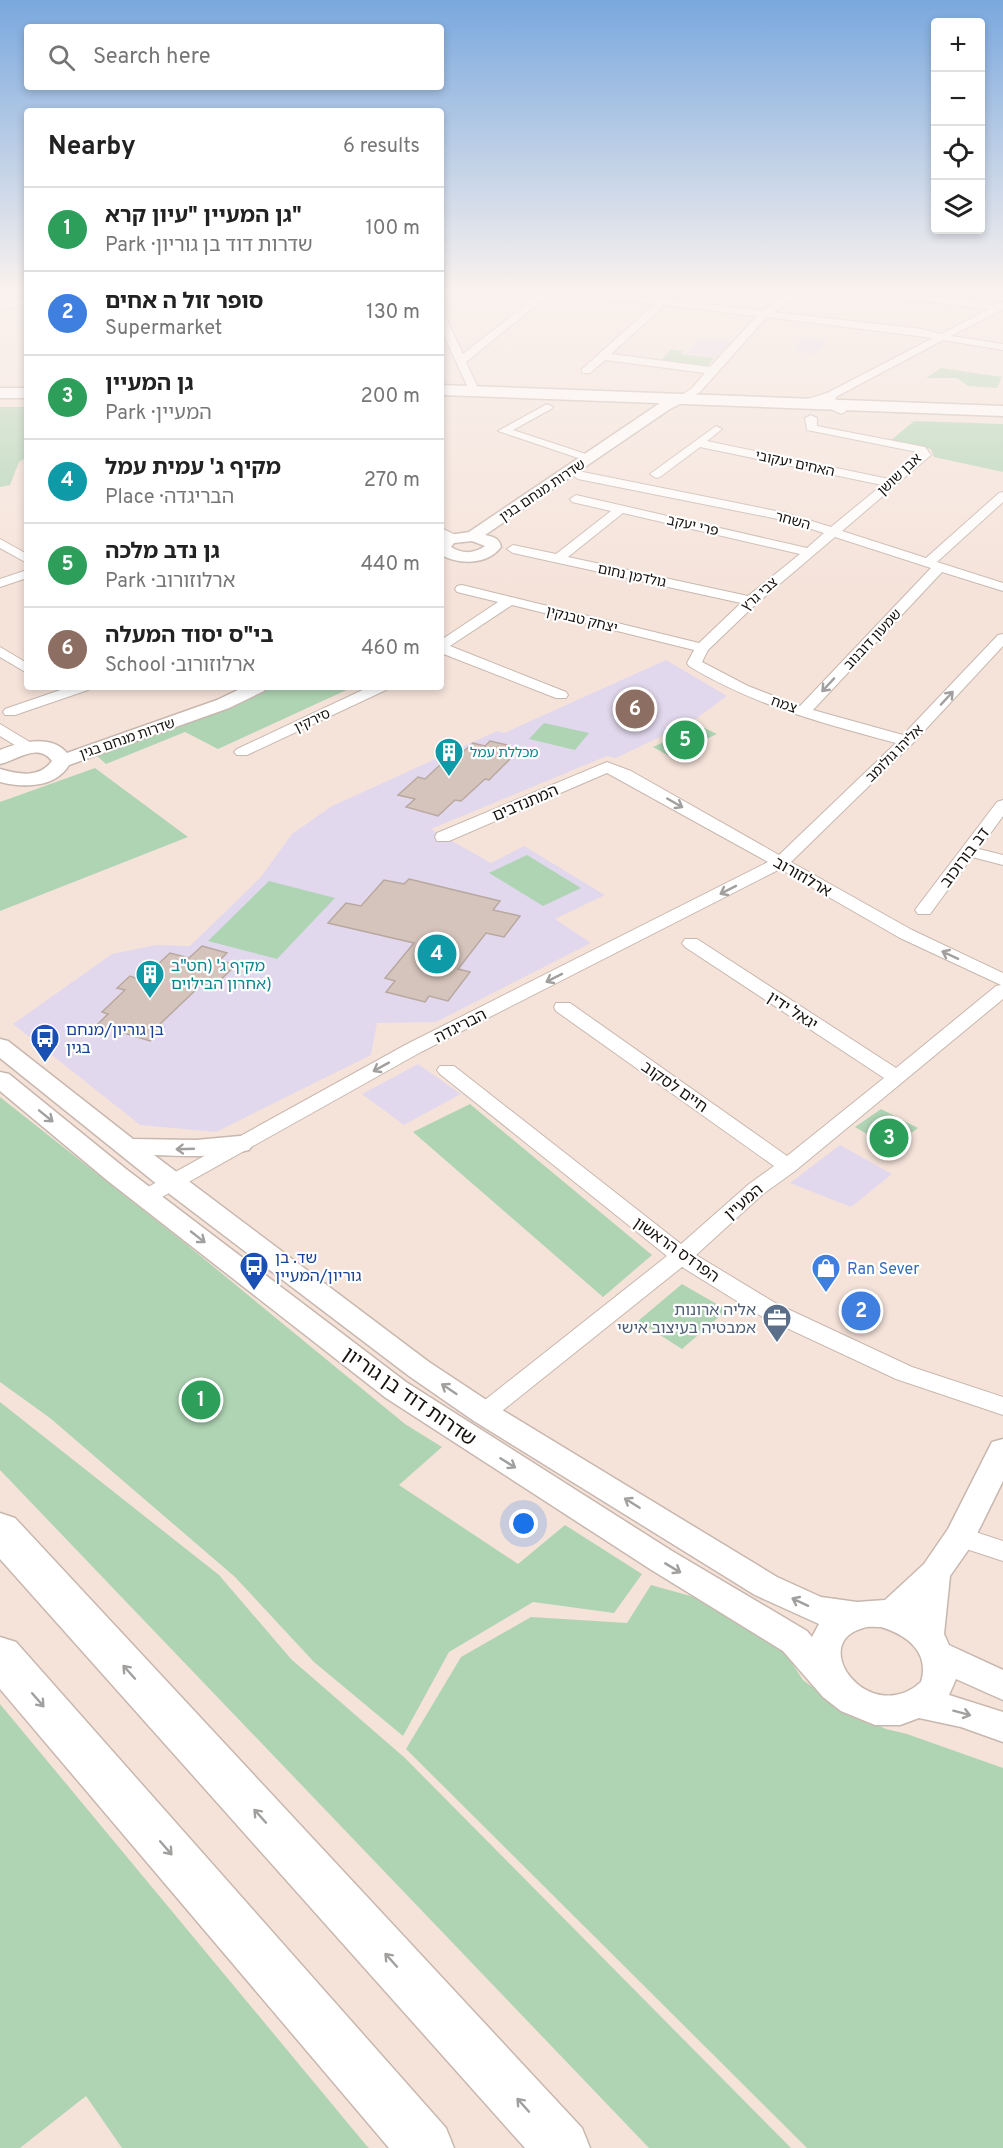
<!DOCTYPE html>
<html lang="en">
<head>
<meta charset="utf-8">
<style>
	:root { --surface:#fff; --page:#f6f6f6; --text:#222; --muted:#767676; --line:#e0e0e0; --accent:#ea580c }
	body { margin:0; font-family:Overpass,"Noto Sans Hebrew",sans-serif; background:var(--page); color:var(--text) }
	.controls { position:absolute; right:18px; top:18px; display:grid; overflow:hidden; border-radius:6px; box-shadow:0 3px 9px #0003 }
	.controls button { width:54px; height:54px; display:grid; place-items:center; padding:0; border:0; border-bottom:2px solid var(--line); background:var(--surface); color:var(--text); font:30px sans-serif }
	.you { position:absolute; left:524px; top:1524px; width:21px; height:21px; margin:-15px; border:4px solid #fff; border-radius:50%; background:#1a73e8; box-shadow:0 0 0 9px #1a73e833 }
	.badge { display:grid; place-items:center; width:39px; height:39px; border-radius:50%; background:var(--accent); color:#fff; font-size:20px; font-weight:700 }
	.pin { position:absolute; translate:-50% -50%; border:3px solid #fff; box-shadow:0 2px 6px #0006 }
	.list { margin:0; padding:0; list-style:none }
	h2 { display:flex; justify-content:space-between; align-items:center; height:78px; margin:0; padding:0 24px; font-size:26px }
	h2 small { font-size:20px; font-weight:400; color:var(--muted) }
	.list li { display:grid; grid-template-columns:39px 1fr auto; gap:18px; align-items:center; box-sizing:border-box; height:84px; padding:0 24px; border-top:2px solid var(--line) }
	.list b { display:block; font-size:22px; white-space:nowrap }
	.list p { margin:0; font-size:20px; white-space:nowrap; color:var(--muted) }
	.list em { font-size:20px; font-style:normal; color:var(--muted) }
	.icon { flex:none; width:33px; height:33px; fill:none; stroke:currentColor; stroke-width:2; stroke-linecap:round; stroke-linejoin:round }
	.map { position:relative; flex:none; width:1003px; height:2148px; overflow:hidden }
	.search { position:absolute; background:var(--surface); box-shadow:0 3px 9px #0003; left:24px; top:24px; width:420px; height:66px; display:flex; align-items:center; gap:15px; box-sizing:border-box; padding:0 21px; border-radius:6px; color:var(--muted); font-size:22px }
	.panel { position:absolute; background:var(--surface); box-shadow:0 3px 9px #0003; left:24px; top:108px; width:420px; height:582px; border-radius:6px }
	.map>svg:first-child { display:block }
	.education { fill:#e2d8ed }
	.green { fill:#afd4b4 }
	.building { fill:#d5c4bb; stroke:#b8a89f; stroke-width:1.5 }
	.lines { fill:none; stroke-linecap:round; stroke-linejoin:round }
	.minor-casing { stroke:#c8b7ae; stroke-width:2 }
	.tertiary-casing { stroke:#c8b7ae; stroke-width:3 }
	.primary-casing { stroke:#c8b7ae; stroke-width:3 }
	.motorway-casing { stroke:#c8b7ae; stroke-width:3 }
	.minor { fill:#fff; fill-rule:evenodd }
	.tertiary { fill:#fff; fill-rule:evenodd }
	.primary { fill:#fff; fill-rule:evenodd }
	.motorway { fill:#fff; fill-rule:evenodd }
	.oneway { stroke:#a2a09f }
	.labels { text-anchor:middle; stroke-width:4.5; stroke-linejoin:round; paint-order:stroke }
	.far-street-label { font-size:14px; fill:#17110e; stroke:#fff }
	.far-culture-label { font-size:14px; fill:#0d838f; stroke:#fff; text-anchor:start }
	.street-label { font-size:16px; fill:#17110e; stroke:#fff }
	.culture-label { font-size:16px; fill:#0d838f; stroke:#fff; text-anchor:start }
	.transit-label { font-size:16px; fill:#164399; stroke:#fff; text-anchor:start }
	.shop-label { font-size:16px; fill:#366cbe; stroke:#fff; text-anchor:start }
	.service-label { font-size:16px; fill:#4e5e75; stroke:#fff; text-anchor:end }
	.near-street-label { font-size:20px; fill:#17110e; stroke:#fff }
</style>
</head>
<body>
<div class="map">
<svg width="1003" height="2148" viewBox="0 0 1003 2148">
	<rect width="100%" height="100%" fill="#f5e3da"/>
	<!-- education -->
	<path class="education" d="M803,337L828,340L816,354L793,351Z
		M700,338L731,342L717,357L685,354Z
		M666,660L727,696L693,721L616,758L607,756L431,829L491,863L524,846L605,895L555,919L591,943L436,1022L377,1023L371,1055L216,1132L140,1125L13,1024L112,954L156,945L190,946L260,878L292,834L332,806L497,731L504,733Z
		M418,1064L461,1094L404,1125L362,1094Z
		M840,1145L892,1174L851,1207L790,1183Z"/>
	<!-- green -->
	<path class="green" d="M671,349L683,351L681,354L714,358L707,367L660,361Z
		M941,368L1002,377L997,388L968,386L957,378H926Z
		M0,407H27V457L19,462L10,485L0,487Z
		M914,421L1003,424V472L934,457L931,449L890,441Z
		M272,687H353L218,749L185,732L106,764L96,755L234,707Z
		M544,723L589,733L575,750L529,739Z
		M700,726L717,734L669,756L653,747Z
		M95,768L188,837L0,911V802Z
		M527,855L581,888L543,906L489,873Z
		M269,881L335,898L277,959L208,941Z
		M0,1097L186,1244L405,1424L442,1447L399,1485L518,1564L565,1525L642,1574L614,1613L533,1602L449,1652L403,1736L314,1662L235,1577L50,1418L0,1382Z
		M470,1104L652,1255L603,1297L413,1132Z
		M881,1109L918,1128L891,1148L855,1127Z
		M682,1284L727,1310L682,1349L638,1321Z
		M0,1402L219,1575L291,1659L405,1758L791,2148H649L0,1470Z
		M651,1585L723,1605L775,1637L803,1680L842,1709L886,1729L907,1734L1003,1768V2148H807L406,1749L461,1657L531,1617L627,1623Z
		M0,1704L366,2145L369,2148H122L86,2096L20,2148H0Z"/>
	<!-- building -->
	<path class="building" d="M490,741L511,746L503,754L513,756L489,780L485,779L461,801L455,800L438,816L406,807L415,799L398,795L418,777L425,779L441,764L447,766L473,743L485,746Z
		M409,879L500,901L493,910L520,916L504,937L486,933L458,969L470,972L448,1001L429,996L425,1002L386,992L395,981L385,978L414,943L328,923L346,903L361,906L384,880L404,884Z
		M202,946L227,953L220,960L236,965L214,986L203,983L159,1025L164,1027L150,1041L97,1025L108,1014L102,1012L125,990L117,988L130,976L141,980L170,953L189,958Z"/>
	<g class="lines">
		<!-- minor casing -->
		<g class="minor-casing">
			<path id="minor" d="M539,294H550L466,362L479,390L474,393L470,392L441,329V315L446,318L463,354Z
				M589,294H621L763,311L788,294H800L774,312L921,329L941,334L989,309L887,297L882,294H915L998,304L1003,302V309L951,336L1003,344V350L943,340L836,397L835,403L847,411L841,414L825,406L824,400L800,406L794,403L827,393L933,338L767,317L700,392L683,402L679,401V397L692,388L705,373L605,360L590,373H582V369L655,304L594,297ZM665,305L757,316L710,367L611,354Z
				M27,298V304L0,310V304Z
				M547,404L553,407L551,409L513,430L592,456V460H584L498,431Z
				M811,415L817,418V426L925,447L931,455L842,531L926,558L999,493L1003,492V502L937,562L1003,583V591L942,572L813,710L903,735L998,635L1003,634V646L912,744L791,862L912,930L1003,973V999L795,1171L763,1194L696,1255L777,1304L912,1367L1003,1397V1415L896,1379L761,1316L682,1267L492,1419L484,1422L476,1419L472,1413L476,1407L667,1256L440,1074L437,1070L440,1066H454L681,1244L749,1184L774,1166L556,1011L554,1007L556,1003H570L787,1156L884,1078L685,947L682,943L685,939H697L896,1068L996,986L1001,985L900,938L780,869L421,1052L153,1202L146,1204L139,1202L135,1197L139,1192L407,1044L768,862L607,773L449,841H437L435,837L437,833L607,762L631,771L779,855L896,743C824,724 753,705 689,666L687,663L694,650L512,605L450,646L566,692L568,695L566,698H556L441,653V640L498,602L457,592L455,589L457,586L462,585L699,643L741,603L513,553L507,549L513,545L556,554L611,511L572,502L570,499L576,495L807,548L824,533L783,520L578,479L572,475L578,471L786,513L831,527L882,485L700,447L660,477L656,478L650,474L716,426L722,429L707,441L889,479L919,454L917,452L807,430L805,418ZM623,513L800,554L748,596L568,557ZM835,537L931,568L800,706L748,686L702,662L708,650L756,604Z
				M441,528L460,537L454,541L441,536Z
				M0,539L27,554V563L0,548Z
				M27,570V578L0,587V579Z
				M0,647L27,663V673L0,657Z
				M69,687H90L88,690L15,715H5L3,712L5,709Z
				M369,687H388L386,690L247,755H237L234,752L237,749Z
				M0,724L33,744L36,747L33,750H23L0,736Z
				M1003,800V816L979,849L1003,855V865L972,857L930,914H918L915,910L918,906L997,802Z
				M960,1527L1003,1541V1561L951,1544L947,1537L951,1530Z"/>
		</g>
		<!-- tertiary casing -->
		<g class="tertiary-casing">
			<path id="tertiary" d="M683,395L690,399L670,409L485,535C494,537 499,538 501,547C487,565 460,565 441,555V538L443,536L469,532L660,403ZM472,541L485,546C474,554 462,554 451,547L454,543Z
				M244,687H267L264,691L229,708L69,765C55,788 24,788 0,782V769C18,774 39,779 52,761C38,742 17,760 0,764V750C20,742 51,734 67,753L217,700Z
				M0,1039L8,1041L133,1139L196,1140L240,1136L249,1138L253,1144L249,1150C218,1158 185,1156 154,1155L429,1362L494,1405L777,1577L821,1597L857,1602L885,1600L924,1564L948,1529L992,1442L1003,1439V1481L971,1546L950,1576L944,1634L949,1645L1003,1670V1700L956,1679L949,1695L1003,1712V1742L961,1727L919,1718L900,1725H875L841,1711L823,1697L783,1651L650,1569L386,1398L108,1181L0,1091V1072L9,1074L126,1169L406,1382L672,1551L807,1631L812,1637L819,1624L755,1595L474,1421L409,1376L163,1189L0,1058ZM881,1627C907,1635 930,1652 921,1682C870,1728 806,1644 863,1628C868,1626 876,1627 881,1627Z"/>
		</g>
		<!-- primary casing -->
		<g class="primary-casing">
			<path id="primary" d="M441,385L1003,406V416L441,395Z
				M0,388H27V398H0Z"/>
		</g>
		<!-- motorway casing -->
		<g class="motorway-casing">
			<path id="motorway" d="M0,1513L15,1518L582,2128L590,2148H525L0,1559Z
				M0,1637L16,1642L446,2128L454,2148H389L0,1689Z"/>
		</g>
		<!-- minor -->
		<use href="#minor" class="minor"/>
		<!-- tertiary -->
		<use href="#tertiary" class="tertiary"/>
		<!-- primary -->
		<use href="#primary" class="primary"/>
		<!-- motorway -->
		<use href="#motorway" class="motorway"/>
	</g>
	<!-- one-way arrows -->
	<defs><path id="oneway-shaft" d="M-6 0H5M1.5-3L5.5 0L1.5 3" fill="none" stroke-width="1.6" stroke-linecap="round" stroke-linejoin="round" transform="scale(1.5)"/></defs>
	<g class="oneway">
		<use href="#oneway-shaft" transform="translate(828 685) rotate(133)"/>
		<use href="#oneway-shaft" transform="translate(947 698) rotate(-47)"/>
		<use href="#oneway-shaft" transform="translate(675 803) rotate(30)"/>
		<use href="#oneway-shaft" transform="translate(728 890) rotate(153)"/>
		<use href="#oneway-shaft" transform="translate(950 955) rotate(-155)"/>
		<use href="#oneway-shaft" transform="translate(554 978) rotate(153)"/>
		<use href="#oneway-shaft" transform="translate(381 1067) rotate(151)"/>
		<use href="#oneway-shaft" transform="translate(46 1116) rotate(39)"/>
		<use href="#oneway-shaft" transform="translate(185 1149) rotate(178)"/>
		<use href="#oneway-shaft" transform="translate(198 1237) rotate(38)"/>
		<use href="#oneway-shaft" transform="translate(449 1389) rotate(-146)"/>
		<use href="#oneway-shaft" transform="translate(508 1463) rotate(32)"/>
		<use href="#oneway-shaft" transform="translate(632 1503) rotate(-148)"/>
		<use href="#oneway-shaft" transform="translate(673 1568) rotate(31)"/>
		<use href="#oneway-shaft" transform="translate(800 1602) rotate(-155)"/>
		<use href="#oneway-shaft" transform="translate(129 1672) rotate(-132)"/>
		<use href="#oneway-shaft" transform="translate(38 1700) rotate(49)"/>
		<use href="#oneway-shaft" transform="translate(962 1713) rotate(15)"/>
		<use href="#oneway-shaft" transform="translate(260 1816) rotate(-132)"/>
		<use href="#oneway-shaft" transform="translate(166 1848) rotate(49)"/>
		<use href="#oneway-shaft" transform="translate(391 1960) rotate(-132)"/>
		<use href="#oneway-shaft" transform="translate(523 2105) rotate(-132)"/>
	</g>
	<!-- sky -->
	<linearGradient id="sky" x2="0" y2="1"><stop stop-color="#7aa8de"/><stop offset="0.49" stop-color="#faf2ee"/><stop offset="1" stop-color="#faf2ee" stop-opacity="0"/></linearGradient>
	<rect width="1003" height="595" fill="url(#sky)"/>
	<!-- icons -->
	<defs>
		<g id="building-pin" transform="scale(1.5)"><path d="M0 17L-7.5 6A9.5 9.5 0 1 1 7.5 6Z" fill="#0f9aa8" stroke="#fff"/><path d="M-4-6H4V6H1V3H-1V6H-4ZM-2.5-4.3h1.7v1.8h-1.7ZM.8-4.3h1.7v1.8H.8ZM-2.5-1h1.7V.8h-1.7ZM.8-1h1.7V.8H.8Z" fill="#fff"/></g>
		<g id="bus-pin" transform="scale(1.5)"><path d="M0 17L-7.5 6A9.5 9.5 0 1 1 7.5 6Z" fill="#1a4fb4" stroke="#fff"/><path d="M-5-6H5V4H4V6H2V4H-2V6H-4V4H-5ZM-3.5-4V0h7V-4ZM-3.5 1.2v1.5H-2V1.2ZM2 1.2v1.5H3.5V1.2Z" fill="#fff"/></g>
		<g id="shop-pin" transform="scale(1.5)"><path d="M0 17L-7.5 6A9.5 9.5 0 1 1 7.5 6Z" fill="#3f7fe0" stroke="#fff"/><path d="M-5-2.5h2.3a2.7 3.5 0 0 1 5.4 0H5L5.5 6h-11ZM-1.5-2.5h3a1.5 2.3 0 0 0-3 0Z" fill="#fff"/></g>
		<g id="office-pin" transform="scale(1.5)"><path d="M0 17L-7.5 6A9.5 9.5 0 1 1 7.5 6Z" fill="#5c6f8a" stroke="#fff"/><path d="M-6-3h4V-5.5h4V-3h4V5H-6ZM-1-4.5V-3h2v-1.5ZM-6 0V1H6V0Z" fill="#fff"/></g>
	</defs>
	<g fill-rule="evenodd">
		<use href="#building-pin" x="449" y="752"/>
		<use href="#building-pin" x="150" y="974"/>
		<use href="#bus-pin" x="45" y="1038"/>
		<use href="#bus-pin" x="254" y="1266"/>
		<use href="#shop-pin" x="826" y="1268"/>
		<use href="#office-pin" x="777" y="1318"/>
	</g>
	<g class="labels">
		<!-- far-street labels -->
		<g class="far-street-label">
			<text transform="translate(795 463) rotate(12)" y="5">האחים יעקובי</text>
			<text transform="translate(899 474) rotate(-43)" y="5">אבן שושן</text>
			<text transform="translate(542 490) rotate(-34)" y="5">שדרות מנחם בגין</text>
			<text transform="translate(793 520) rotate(15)" y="5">השחר</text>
			<text transform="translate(693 525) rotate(13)" y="5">פרי יעקב</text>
			<text transform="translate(632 575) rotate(12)" y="5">גולדמן נחום</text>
			<text transform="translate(759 594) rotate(-41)" y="5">צבי גרץ</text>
			<text transform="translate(582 619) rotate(14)" y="5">יצחק טבנקין</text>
			<text transform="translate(872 639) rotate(-47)" y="5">שמעון דובנוב</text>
			<text transform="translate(784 704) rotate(19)" y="5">צמח</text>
			<text transform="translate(312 720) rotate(-25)" y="5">סירקין</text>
			<text transform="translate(127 738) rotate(-19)" y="5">שדרות מנחם בגין</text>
			<text transform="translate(894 753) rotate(-45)" y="5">אליהו גולומב</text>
		</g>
		<!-- far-culture labels -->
		<g class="far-culture-label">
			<text x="470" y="757">מכללת עמל</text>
		</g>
		<!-- street labels -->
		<g class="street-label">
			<text transform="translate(525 802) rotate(-23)" y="6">המתנדבים</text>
			<text transform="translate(964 857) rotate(-53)" y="6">דב בורוכוב</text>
			<text transform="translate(803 876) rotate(30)" y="6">ארלוזורוב</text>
			<text transform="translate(793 1010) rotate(33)" y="6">יגאל ידין</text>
			<text transform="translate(460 1025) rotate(-27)" y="6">הבריגדה</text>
			<text transform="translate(675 1086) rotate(35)" y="6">חיים לסקוב</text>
			<text transform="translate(743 1201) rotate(-41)" y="6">המעיין</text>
			<text transform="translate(677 1249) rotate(35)" y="6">הפרדס הראשון</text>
		</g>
		<!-- culture labels -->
		<g class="culture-label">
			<text x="171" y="971">מקיף ג' (חט"ב<tspan x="171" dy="18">אחרון הבילוים)</tspan></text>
		</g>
		<!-- transit labels -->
		<g class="transit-label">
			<text x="66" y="1035">בן גוריון/מנחם<tspan x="66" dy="18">בגין</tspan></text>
			<text x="275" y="1263">שד. בן<tspan x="275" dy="18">גוריון/המעיין</tspan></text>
		</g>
		<!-- shop labels -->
		<g class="shop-label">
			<text x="847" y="1274">Ran Sever</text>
		</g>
		<!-- service labels -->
		<g class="service-label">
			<text x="756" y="1315">אליה ארונות<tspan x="756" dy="18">אמבטיה בעיצוב אישי</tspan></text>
		</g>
		<!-- near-street labels -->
		<g class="near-street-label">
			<text transform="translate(410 1396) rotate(35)" y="7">שדרות דוד בן גוריון</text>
		</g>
	</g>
</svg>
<div class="controls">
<button>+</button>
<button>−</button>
<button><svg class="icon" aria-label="locate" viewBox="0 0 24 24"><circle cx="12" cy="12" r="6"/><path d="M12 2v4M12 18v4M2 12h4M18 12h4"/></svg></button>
<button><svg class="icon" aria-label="layers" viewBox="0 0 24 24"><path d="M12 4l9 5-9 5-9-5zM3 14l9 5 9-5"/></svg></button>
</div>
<div class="you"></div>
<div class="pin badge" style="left:201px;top:1400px;background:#2e9e5b">1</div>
<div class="pin badge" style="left:861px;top:1311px;background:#3f7fe0">2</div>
<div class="pin badge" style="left:889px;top:1138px;background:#2e9e5b">3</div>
<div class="pin badge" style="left:437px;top:954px;background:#0f9aa8">4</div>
<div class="pin badge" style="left:685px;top:740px;background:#2e9e5b">5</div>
<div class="pin badge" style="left:635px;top:709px;background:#8d6e63">6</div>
<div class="search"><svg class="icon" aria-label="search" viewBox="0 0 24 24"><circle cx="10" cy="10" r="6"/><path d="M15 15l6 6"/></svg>Search here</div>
<section class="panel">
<h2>Nearby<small>6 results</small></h2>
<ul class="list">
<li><span class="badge" style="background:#2e9e5b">1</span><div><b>גן המעיין &quot;עיון קרא&quot;</b><p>Park · שדרות דוד בן גוריון</p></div><em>100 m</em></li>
<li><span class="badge" style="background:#3f7fe0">2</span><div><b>סופר זול ה אחים</b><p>Supermarket</p></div><em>130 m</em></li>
<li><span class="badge" style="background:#2e9e5b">3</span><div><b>גן המעיין</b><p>Park · המעיין</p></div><em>200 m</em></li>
<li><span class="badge" style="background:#0f9aa8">4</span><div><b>מקיף ג' עמית עמל</b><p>Place · הבריגדה</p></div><em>270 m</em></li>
<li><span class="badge" style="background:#2e9e5b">5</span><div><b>גן נדב מלכה</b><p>Park · ארלוזורוב</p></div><em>440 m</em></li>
<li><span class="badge" style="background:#8d6e63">6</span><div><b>בי&quot;ס יסוד המעלה</b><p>School · ארלוזורוב</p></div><em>460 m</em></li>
</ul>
</section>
</div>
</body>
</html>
